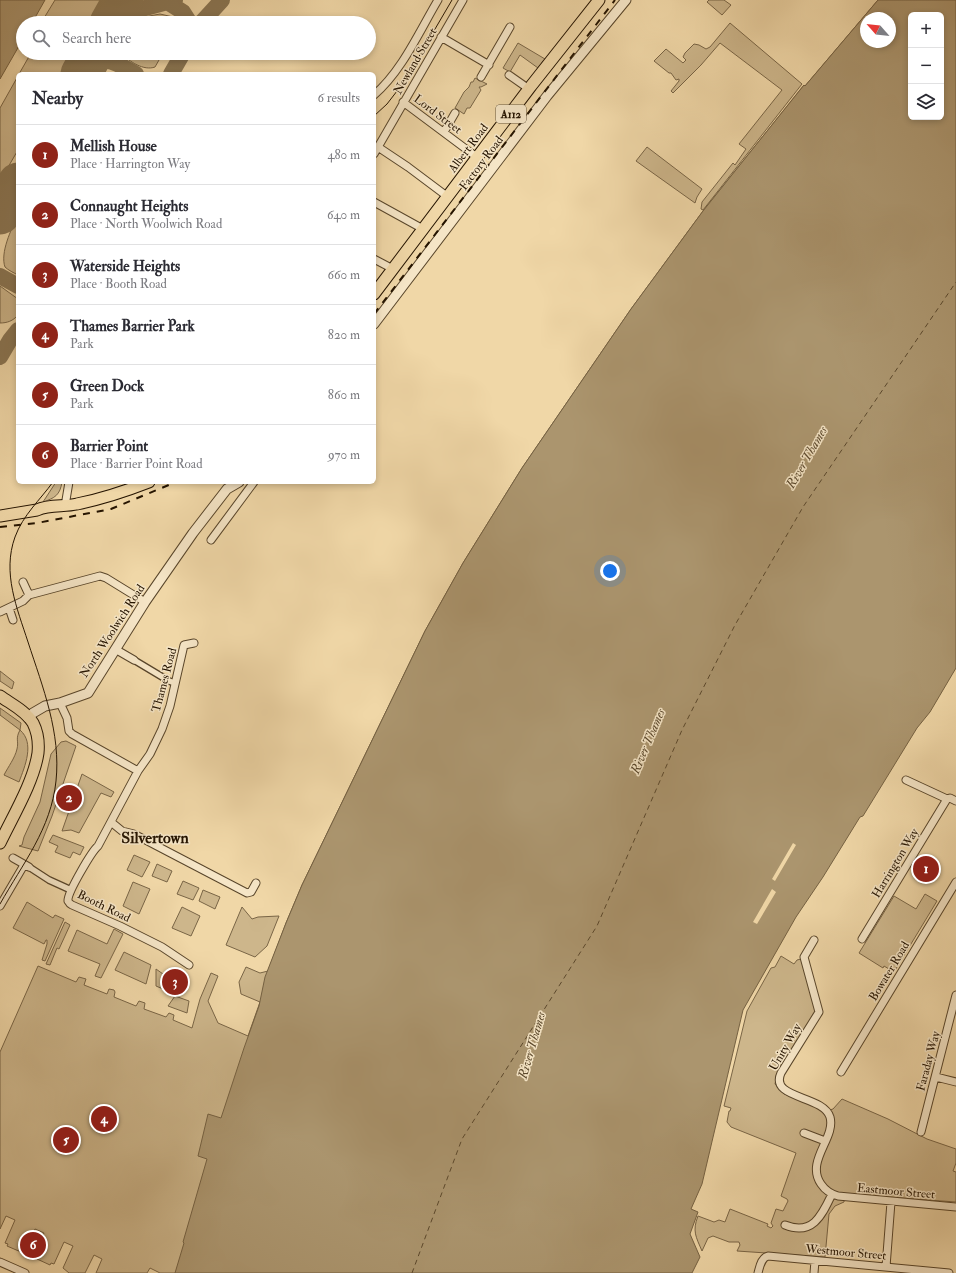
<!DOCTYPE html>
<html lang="en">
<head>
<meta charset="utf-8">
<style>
	:root { --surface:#fff; --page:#f7f7f7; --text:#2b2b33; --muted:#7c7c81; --line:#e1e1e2; --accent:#8f2418 }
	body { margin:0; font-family:"IM FELL Double Pica",serif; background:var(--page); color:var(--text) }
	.controls { position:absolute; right:12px; top:12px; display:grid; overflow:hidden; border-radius:6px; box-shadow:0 2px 6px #0003 }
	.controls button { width:36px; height:36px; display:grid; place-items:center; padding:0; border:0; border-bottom:1px solid var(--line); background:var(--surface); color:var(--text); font:20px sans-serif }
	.compass { position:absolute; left:860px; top:12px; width:36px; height:36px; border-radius:50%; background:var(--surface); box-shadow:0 2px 6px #0003; rotate:297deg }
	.you { position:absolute; left:610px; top:571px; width:14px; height:14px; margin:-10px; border:3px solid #fff; border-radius:50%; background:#1a73e8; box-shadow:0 0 0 6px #1a73e833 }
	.badge { display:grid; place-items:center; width:26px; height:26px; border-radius:50%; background:var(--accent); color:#fff; font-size:13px; font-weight:700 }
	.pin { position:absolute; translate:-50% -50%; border:2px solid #fff; box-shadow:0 1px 4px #0006 }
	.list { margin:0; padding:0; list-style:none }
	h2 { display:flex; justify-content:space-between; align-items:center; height:52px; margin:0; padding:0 16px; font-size:17px }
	h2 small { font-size:13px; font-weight:400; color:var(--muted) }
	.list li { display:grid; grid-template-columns:26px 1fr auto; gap:12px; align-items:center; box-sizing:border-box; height:60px; padding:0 16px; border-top:1px solid var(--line) }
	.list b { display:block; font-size:15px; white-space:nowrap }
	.list p { margin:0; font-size:13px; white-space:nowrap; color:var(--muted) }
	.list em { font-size:13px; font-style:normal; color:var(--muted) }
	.icon { flex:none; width:22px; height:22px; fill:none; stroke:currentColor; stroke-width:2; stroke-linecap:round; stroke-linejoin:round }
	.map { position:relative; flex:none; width:956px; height:1273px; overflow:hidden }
	.search { position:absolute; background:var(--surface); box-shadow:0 2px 6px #0003; left:16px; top:16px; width:360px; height:44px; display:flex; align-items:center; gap:10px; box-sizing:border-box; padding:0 14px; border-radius:22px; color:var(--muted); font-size:15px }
	.panel { position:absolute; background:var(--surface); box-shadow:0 2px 6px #0003; left:16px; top:72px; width:360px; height:412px; border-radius:6px }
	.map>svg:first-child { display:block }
	.green { fill:#cdb68b; stroke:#796546 }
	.water { fill:#ab956e; stroke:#756142; fill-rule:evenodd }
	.pier { fill:#f0d7a7 }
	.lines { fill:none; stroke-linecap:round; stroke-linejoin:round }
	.ferry { stroke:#5b482c; stroke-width:1; stroke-dasharray:5 4; stroke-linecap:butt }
	.taxiway { stroke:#8a7654; stroke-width:16 }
	.runway { stroke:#8a7654; stroke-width:41 }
	.pedestrian-casing { stroke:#58452a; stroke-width:8 }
	.minor-casing { stroke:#58452a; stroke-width:9 }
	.tertiary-casing { stroke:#58452a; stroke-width:11 }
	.primary-casing { stroke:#251400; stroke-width:13 }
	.pedestrian { stroke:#f5e5c6; stroke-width:5.5 }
	.minor { stroke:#f5e5c6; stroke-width:7 }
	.tertiary { stroke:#f5e5c6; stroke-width:9 }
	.primary { stroke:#f0d7a7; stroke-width:11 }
	.tram { stroke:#251400; stroke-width:1 }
	.rail { stroke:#251400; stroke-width:2; stroke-dasharray:7 7; stroke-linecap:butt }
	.labels { text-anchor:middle; stroke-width:3; stroke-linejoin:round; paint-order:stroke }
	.shield { fill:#f5e5c6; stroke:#63533b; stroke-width:1 }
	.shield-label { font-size:11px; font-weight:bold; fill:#251400 }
	.street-label { font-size:12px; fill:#251400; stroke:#f5e5c6 }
	.water-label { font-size:13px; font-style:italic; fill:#5b482c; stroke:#f5e5c6 }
	.district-label { font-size:16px; font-weight:bold; fill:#251400; stroke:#f5e5c6 }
</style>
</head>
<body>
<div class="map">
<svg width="956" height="1273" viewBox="0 0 956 1273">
	<rect width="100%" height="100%" fill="#f0d7a7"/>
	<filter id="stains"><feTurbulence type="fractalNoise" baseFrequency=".005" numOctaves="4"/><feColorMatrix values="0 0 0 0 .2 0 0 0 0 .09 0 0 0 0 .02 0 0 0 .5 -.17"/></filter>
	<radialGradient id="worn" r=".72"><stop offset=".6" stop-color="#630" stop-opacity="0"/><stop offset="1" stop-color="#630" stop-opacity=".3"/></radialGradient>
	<!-- green -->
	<path class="green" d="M55,0H104L91,23H41Z
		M709,0H724L731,5L722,15L707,2Z
		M878,0L890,18H866V42L279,1273H160L150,1268L147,1273H96L102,1259L94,1255L85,1273H69L63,1268L73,1246L64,1242L54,1264L51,1263L50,1265L37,1259V1257L34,1255L44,1233L35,1229L25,1251L22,1250L21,1252L7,1246L8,1244L5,1243L15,1220L6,1216L0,1229V1052L38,966L76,982L79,977L86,979L84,985L107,994L109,989L114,990L115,992L114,997L136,1006L139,1001L145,1003L144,1009L166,1017L169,1013L174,1015L173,1020L192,1028L200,999L211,973L218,976L208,1001L218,1023L248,1036L260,1002L241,994L239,982L246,967L260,973L268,971L286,923L302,885L425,631L463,563L522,468L631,309L703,211L804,85L805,86Z
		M160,14L173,17L180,23H128L144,17Z
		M730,23L802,84L703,210L701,209L702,202L733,163L735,165L746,149L739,144L782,90L720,43L701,65L673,93L671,91L679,81V79L676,80L671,73H669L654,61L666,49L683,63L686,60L683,57L685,53L694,44L699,45L706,49L710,47Z
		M518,43L545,59L538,68L520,55L510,72L503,68Z
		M31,53H73L61,74H19Z
		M122,53H163L155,67C144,71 129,62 122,53Z
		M18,76V150L0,181V108Z
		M475,78L487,84L481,87H479L481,90L470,108H467L464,114L455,108L464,92L469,87L471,82H473Z
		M647,147L702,189L697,197L695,203L636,161Z
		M18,216V275C14,273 8,270 5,267C0,253 11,229 18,216Z
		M0,286L18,299V315C13,321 7,323 0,323Z
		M56,482H62C60,495 55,498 43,502Z
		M0,671L14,682L12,689L0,681Z
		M0,708L21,723L20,730C35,743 25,766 19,782L4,775C8,767 15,758 17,749C19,741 15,739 20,730L0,715Z
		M66,741L76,746L52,816L38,851L19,846L22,845L24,837L40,802L51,754L61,742Z
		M82,774L114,792L111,797L101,793L79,833L71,830L62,831Z
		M53,835L84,847L80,855L73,852L70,858L55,852L58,846L49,842Z
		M134,855L150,862L142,877L127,870Z
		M157,864L172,871L167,882L152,876Z
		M183,881L199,888L193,900L177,894Z
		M133,882L150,889L139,914L123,906Z
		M203,890L220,897L215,909L199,901Z
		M925,894L937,901L894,972L884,966L883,968L859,953L894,896L916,909Z
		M27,902L53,918L55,915L64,919L45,961L42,960L47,944V940H46L44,944L13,928Z
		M182,907L200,916L191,936L172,928Z
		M242,907L252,919L258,917L279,916L267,946L255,957L226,945Z
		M65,922L70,925L59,949L57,948L50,965L46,964Z
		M114,929L123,934L101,978L95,976L100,964L68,951L77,930L107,944Z
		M124,952L151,965L146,984L115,970Z
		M781,956L794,964L797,960L801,959L816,1010L777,1075L775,1084L784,1094L817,1106L823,1112L833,1109L842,1099L888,1119L927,1139L956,1149V1163L953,1171L956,1172V1202L845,1194L844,1202L835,1206L829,1214L825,1257L737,1251L740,1245L739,1242H729L713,1236L708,1238L702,1251C696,1237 692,1231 698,1216L714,1222L719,1220L725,1222L730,1209L768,1224L767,1226L771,1228L773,1226L771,1223L776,1209L783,1211L788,1201L787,1199L781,1196L796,1153L731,1127L727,1122L729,1111H730L731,1108L724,1106L747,1011L771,968L775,967Z
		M156,969L170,979L163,989L156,986Z
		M175,996L189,1001L187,1013L168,1006Z"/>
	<!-- water -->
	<path class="water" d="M0,0H45L32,23H23V39L0,79Z
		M878,0H956V668L930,712L917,728L863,816L860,817L823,877L796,917L743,1010L702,1184L691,1209L698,1212L690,1234L700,1257L692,1273H175L184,1243L183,1242L207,1159L198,1156L208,1114L221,1118L244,1048L259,1006L265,977L286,923L302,885L425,631L463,563L522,468L631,309L703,211L804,85L805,86ZM911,15H941V117H911ZM866,18H890V42H866Z"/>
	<!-- pier -->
	<path class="pier" d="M793,843L796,845L775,881L772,879Z
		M772,889L776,892L757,924L753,922Z"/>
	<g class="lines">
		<!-- ferry -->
		<path class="ferry" d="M412,1273L462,1139L597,926L682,730L735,625L803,507L956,282"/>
		<!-- taxiway -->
		<path class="taxiway" d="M164,0L183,12L190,23
			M110,23L123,14L175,0
			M201,23L222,0
			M82,72C104,53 113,61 136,74
			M171,74L183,53
			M0,276L18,286
			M0,357L10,340L18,330"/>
		<!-- runway -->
		<path class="runway" d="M110,23L123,0
			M81,74L93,53
			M0,214L18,183"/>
		<!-- pedestrian casing -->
		<g class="pedestrian-casing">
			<path id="pedestrian" d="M134,660L169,681L175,683
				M29,867L49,880L71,890"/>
		</g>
		<!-- minor casing -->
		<g class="minor-casing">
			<path id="minor" d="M441,37L489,65
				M509,75L529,89
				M481,77L510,27
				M374,95C402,71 419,32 438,0
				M403,102L478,158
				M444,132L455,113
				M378,147L408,167L448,197
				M374,154L463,0
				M374,202L423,229
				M374,259L393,269
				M65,506L69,482
				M211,540L254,482
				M23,582L29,595
				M9,608L13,620
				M0,612L23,601L29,595L100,576L106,578L145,602
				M115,649L134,660
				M60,703L67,718L69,731L72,734L138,771
				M906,780L947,799
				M947,799L950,798L956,801
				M111,822L122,831L134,834L247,893L251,892L256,883
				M13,858L29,867
				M0,906L24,865
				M862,939L947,799
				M814,940L804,957L819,1012L781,1073C769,1099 823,1095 830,1117C836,1138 805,1161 821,1184C825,1190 831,1194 838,1196L956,1207
				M189,965L162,947L120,926L72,905C70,904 69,903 68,901C67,893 92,851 98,846L138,771L150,754L162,729L170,706L184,645L194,643
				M841,1072L956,882
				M936,1077L956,1082
				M921,1132L956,995
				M804,1133L825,1141
				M785,1225C813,1236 822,1215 832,1194
				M0,1262L25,1273
				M886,1267L891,1202
				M758,1273C760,1266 761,1258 768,1256L949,1273
				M814,1273L815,1261"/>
		</g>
		<!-- tertiary casing -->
		<g class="tertiary-casing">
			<path id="tertiary" d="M374,324L547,96L626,0
				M28,718L33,713L45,706L60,703L88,693L145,602L193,533L227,489L239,482"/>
		</g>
		<!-- primary casing -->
		<g class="primary-casing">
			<path id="primary" d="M374,294L531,86L599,0
				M0,516L37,510C49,504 64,507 77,504C102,499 126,491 149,482
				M0,696C11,704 26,711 33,723C37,731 39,743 38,753C34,781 13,816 0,843"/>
		</g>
		<!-- pedestrian -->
		<use href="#pedestrian" class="pedestrian"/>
		<!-- minor -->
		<use href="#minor" class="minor"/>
		<!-- tertiary -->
		<use href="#tertiary" class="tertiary"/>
		<!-- primary -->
		<use href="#primary" class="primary"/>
		<!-- tram -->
		<path class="tram" d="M374,116L387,104L404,82L452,0
			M0,904C23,863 51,829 56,781C61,733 43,688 28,642C17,608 2,573 15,537C23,515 40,500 53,482"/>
		<!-- rail -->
		<path class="rail" d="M374,314L615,0
			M0,527L37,523L111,509L176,482"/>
	</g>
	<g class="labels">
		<!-- shield labels -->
		<rect class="shield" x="496" y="105" width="30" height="18" rx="3"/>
		<g class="shield-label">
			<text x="511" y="118">A112</text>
		</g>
		<!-- street labels -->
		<g class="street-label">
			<text transform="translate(415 61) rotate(-60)" y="4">Newland Street</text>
			<text transform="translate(438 114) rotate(37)" y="4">Lord Street</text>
			<text transform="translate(468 148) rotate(-53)" y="4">Albert Road</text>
			<text transform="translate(481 163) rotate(-53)" y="4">Factory Road</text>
			<text transform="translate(112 631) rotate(-57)" y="4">North Woolwich Road</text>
			<text transform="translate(164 680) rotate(-75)" y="4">Thames Road</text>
			<text transform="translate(895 863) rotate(-59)" y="4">Harrington Way</text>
			<text transform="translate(104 906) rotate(26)" y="4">Booth Road</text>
			<text transform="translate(889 971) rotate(-59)" y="4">Bowater Road</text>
			<text transform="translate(785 1047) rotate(-60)" y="4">Unity Way</text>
			<text transform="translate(928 1061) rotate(-75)" y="4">Faraday Way</text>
			<text transform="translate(896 1191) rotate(5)" y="4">Eastmoor Street</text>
			<text transform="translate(846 1252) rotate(5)" y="4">Westmoor Street</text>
		</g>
		<!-- water labels -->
		<g class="water-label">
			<text transform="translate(806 457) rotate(-60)" y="5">River Thames</text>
			<text transform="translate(647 741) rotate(-67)" y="5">River Thames</text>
			<text transform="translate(531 1045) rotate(-74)" y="5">River Thames</text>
		</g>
		<!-- district labels -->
		<g class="district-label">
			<text x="155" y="843">Silvertown</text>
		</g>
	</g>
	<rect width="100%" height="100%" filter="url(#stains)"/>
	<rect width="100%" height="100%" fill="url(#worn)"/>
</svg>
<div class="controls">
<button>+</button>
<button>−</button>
<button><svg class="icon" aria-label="layers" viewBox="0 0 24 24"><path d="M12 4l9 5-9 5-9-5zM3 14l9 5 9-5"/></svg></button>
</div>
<svg class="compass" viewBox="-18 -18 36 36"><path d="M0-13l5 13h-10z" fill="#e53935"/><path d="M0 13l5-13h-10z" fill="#7c7c81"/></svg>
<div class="you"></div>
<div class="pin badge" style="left:926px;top:869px">1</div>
<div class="pin badge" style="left:69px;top:798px">2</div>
<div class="pin badge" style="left:175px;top:982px">3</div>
<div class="pin badge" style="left:104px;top:1119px">4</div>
<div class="pin badge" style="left:66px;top:1140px">5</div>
<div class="pin badge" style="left:33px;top:1245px">6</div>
<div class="search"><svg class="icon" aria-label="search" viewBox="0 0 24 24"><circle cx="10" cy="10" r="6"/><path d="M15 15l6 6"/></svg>Search here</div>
<section class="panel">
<h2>Nearby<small>6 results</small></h2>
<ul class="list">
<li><span class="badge">1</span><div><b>Mellish House</b><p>Place · Harrington Way</p></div><em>480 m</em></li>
<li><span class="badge">2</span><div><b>Connaught Heights</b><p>Place · North Woolwich Road</p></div><em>640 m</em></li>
<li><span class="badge">3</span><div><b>Waterside Heights</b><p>Place · Booth Road</p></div><em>660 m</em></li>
<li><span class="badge">4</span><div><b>Thames Barrier Park</b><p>Park</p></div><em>820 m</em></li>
<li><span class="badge">5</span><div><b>Green Dock</b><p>Park</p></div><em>860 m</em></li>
<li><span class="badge">6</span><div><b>Barrier Point</b><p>Place · Barrier Point Road</p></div><em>970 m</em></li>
</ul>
</section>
</div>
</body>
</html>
